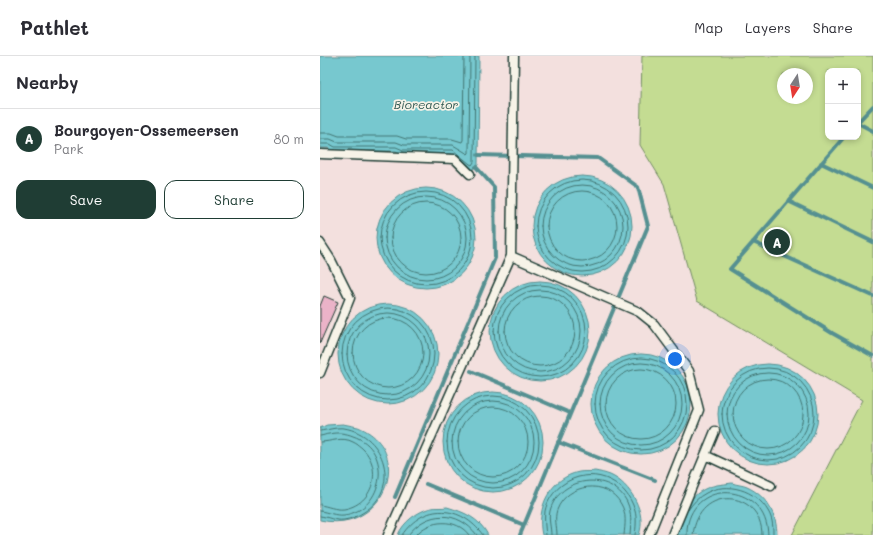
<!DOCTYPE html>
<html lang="en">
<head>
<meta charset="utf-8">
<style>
	:root { --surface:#fff; --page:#f2f2f3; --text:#2b2b33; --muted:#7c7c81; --line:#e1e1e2; --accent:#1f3d34 }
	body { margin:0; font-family:Mali,sans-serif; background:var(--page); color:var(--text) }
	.controls { position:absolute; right:12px; top:12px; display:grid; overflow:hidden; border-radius:8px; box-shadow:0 2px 6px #0003 }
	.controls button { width:36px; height:36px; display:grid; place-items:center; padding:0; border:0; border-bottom:1px solid var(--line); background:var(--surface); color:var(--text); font:20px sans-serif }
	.compass { position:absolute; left:457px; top:12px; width:36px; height:36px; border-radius:50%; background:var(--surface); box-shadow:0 2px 6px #0003; rotate:192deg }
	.you { position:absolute; left:355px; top:303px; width:14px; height:14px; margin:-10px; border:3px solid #fff; border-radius:50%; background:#1a73e8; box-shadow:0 0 0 6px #1a73e833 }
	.badge { display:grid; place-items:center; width:26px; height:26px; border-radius:50%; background:var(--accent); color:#fff; font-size:13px; font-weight:700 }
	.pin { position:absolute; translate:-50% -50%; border:2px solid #fff; box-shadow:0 1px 4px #0006 }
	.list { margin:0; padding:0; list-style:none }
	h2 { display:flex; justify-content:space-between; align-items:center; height:52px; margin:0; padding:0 16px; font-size:17px }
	h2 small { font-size:13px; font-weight:400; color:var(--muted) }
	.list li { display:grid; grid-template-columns:26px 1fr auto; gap:12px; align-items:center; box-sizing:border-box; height:60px; padding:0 16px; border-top:1px solid var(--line) }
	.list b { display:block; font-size:15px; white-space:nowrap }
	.list p { margin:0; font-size:13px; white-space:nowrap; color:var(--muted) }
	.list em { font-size:13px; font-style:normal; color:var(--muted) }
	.actions { display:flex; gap:8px; padding:12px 16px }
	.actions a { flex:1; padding:9px 0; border:1px solid var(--accent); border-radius:12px; text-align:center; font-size:14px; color:var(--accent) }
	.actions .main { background:var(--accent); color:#fff }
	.map { position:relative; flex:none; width:553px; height:479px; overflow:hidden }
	header { display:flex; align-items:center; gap:24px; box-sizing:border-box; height:56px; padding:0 20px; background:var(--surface); border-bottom:1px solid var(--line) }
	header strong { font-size:19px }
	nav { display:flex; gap:22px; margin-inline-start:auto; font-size:14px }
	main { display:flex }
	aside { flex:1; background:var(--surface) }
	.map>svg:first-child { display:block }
	.green { fill:#c4dc92; stroke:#728c63; fill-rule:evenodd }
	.water { fill:#77c8cf; stroke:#549091 }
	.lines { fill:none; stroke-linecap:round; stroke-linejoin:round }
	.shore { stroke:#427572; stroke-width:1 }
	.stream { stroke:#549091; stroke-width:4 }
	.building { fill:#ebb3c8; stroke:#1f3d34 }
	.lane-casing { stroke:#1f3d34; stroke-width:11 }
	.lane { stroke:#f7f3e8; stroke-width:8 }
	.labels { text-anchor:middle; stroke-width:3.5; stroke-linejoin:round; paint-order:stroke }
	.water-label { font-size:12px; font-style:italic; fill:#315953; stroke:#f7f3e8 }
</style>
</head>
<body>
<header>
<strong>Pathlet</strong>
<nav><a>Map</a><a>Layers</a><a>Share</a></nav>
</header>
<main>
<aside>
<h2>Nearby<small></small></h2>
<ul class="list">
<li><span class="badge">A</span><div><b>Bourgoyen-Ossemeersen</b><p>Park</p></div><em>80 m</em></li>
</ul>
<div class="actions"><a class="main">Save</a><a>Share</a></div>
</aside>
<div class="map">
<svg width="553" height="479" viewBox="0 0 553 479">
	<rect width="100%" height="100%" fill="#f3e0de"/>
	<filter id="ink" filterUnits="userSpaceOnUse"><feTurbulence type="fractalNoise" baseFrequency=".025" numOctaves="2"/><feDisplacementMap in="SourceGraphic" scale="8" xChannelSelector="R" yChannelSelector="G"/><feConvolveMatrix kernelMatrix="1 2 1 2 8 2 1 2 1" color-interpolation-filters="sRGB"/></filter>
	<g filter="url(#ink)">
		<!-- green -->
		<path class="green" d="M322,0H553V479H472L542,344L377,245L344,128L320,89ZM508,15H538V81H508ZM463,18H487V42H463Z"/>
		<!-- water -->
		<path class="water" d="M0,0H159L158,109L151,115L132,98H81L76,95H14L9,92H0Z
			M212 170a50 50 0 1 1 100 0a50 50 0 1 1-100 0Z
			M56 182a50 50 0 1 1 100 0a50 50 0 1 1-100 0Z
			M170 275a50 50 0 1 1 100 0a50 50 0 1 1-100 0Z
			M18 298a50 50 0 1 1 100 0a50 50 0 1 1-100 0Z
			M271 348a50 50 0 1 1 100 0a50 50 0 1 1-100 0Z
			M398 358a50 50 0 1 1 100 0a50 50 0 1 1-100 0Z
			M123 386a50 50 0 1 1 100 0a50 50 0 1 1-100 0Z
			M23,368C28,369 33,370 38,371C96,394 65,479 0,464V372L7,369Z
			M275,415C280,416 285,417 290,419C311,428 327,457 319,479H222C216,452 230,422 259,416C264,415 270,416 275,415Z
			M412,427C417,429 423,429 427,431C447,440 457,459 457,479H358C360,455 371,434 397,429C402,428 407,428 412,427Z
			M127,451C144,456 159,462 168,479H78C83,466 98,455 111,452C116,451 122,452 127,451Z"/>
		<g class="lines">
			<!-- shore -->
			<path class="shore" d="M0,77H11L19,80H77L86,83H132L142,86L143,84L144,0
				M0,83H10L17,86H76L84,89H133L148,98L149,97L150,0
				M0,88H10L15,91H76L83,94H133L150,108L152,109L154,106L155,0
				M216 170a46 46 0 1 1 92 0a46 46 0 1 1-92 0Z
				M221 170a41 41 0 1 1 82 0a41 41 0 1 1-82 0Z
				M227 170a35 35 0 1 1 70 0a35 35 0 1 1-70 0Z
				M60 182a46 46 0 1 1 92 0a46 46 0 1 1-92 0Z
				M65 182a41 41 0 1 1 82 0a41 41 0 1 1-82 0Z
				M71 182a35 35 0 1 1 70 0a35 35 0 1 1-70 0Z
				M174 275a46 46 0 1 1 92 0a46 46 0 1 1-92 0Z
				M179 275a41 41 0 1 1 82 0a41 41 0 1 1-82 0Z
				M185 275a35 35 0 1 1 70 0a35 35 0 1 1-70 0Z
				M22 298a46 46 0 1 1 92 0a46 46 0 1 1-92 0Z
				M27 298a41 41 0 1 1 82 0a41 41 0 1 1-82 0Z
				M33 297a35 35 0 1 1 70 0a35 35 0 1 1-70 0Z
				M275 348a46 46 0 1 1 92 0a46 46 0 1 1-92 0Z
				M280 348a41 41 0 1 1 82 0a41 41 0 1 1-82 0Z
				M402 358a46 46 0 1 1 92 0a46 46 0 1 1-92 0Z
				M286 348a35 35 0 1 1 70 0a35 35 0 1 1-70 0Z
				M407 358a41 41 0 1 1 82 0a41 41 0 1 1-82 0Z
				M413 358a35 35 0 1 1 70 0a35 35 0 1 1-70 0Z
				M127 386a46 46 0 1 1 92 0a46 46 0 1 1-92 0Z
				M132 386a41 41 0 1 1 82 0a41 41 0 1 1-82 0Z
				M138 386a35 35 0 1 1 70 0a35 35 0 1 1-70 0Z
				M0,375C8,374 16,371 24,372C66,379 81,433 44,456C38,460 31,463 24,464C14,465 9,461 0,460
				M0,380C3,380 6,378 9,378C17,376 26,377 33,380C73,393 65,454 24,459C15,460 8,456 0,455
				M0,386C12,386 22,380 33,386C64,401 59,447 24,453C15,454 8,450 0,449
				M368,454C373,447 378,441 386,437C407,425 436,434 448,455C453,463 453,471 453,479
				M82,479C104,446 141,449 163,479
				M88,479C107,454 138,454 157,479
				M96,479C109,463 137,462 149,479
				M226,479C225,471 224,463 225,455C227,445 234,435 242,429C269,409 306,422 315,455C317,462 316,472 315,479
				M231,479C231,471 228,463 230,455C239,420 291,414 307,446C312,457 311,468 310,479
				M237,479C237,470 234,463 237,454C247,427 287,422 301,448C307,458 305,469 304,479
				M367,479C367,475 367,471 368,467C379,421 447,429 448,479
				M373,479C378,428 442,433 442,479"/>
			<!-- stream -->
			<path class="stream" d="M538,66L553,50
				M538,67L553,75
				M524,81L410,213L512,277L553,300
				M158,99L278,102L318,131L328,170L200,479
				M501,107L553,132
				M468,145L553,186
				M433,186L553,240
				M151,315L250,357
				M238,386L335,424
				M106,428L204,469
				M75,441L175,202L174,131L156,111"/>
		</g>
		<!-- building -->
		<path class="building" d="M4,240L18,246L0,287V250Z"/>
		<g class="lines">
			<!-- lane casing -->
			<g class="lane-casing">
				<path id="lane" d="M0,98L135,103L150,118
					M0,187L11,204L30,242L0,317
					M191,200L319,256L334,268L369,315L379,354L329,479
					M385,399L451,430
					M68,479L191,200L194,0
					M352,479L395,375"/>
			</g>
			<!-- lane -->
			<use href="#lane" class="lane"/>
		</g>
	</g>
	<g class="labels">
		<!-- water labels -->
		<g class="water-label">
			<text x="106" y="53">Bioreactor</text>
		</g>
	</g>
</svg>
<div class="controls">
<button>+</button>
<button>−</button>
</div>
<svg class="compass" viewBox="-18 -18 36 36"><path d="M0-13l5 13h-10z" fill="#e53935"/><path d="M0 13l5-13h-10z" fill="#7c7c81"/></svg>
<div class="you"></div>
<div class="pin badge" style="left:457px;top:186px">A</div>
</div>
</main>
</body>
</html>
